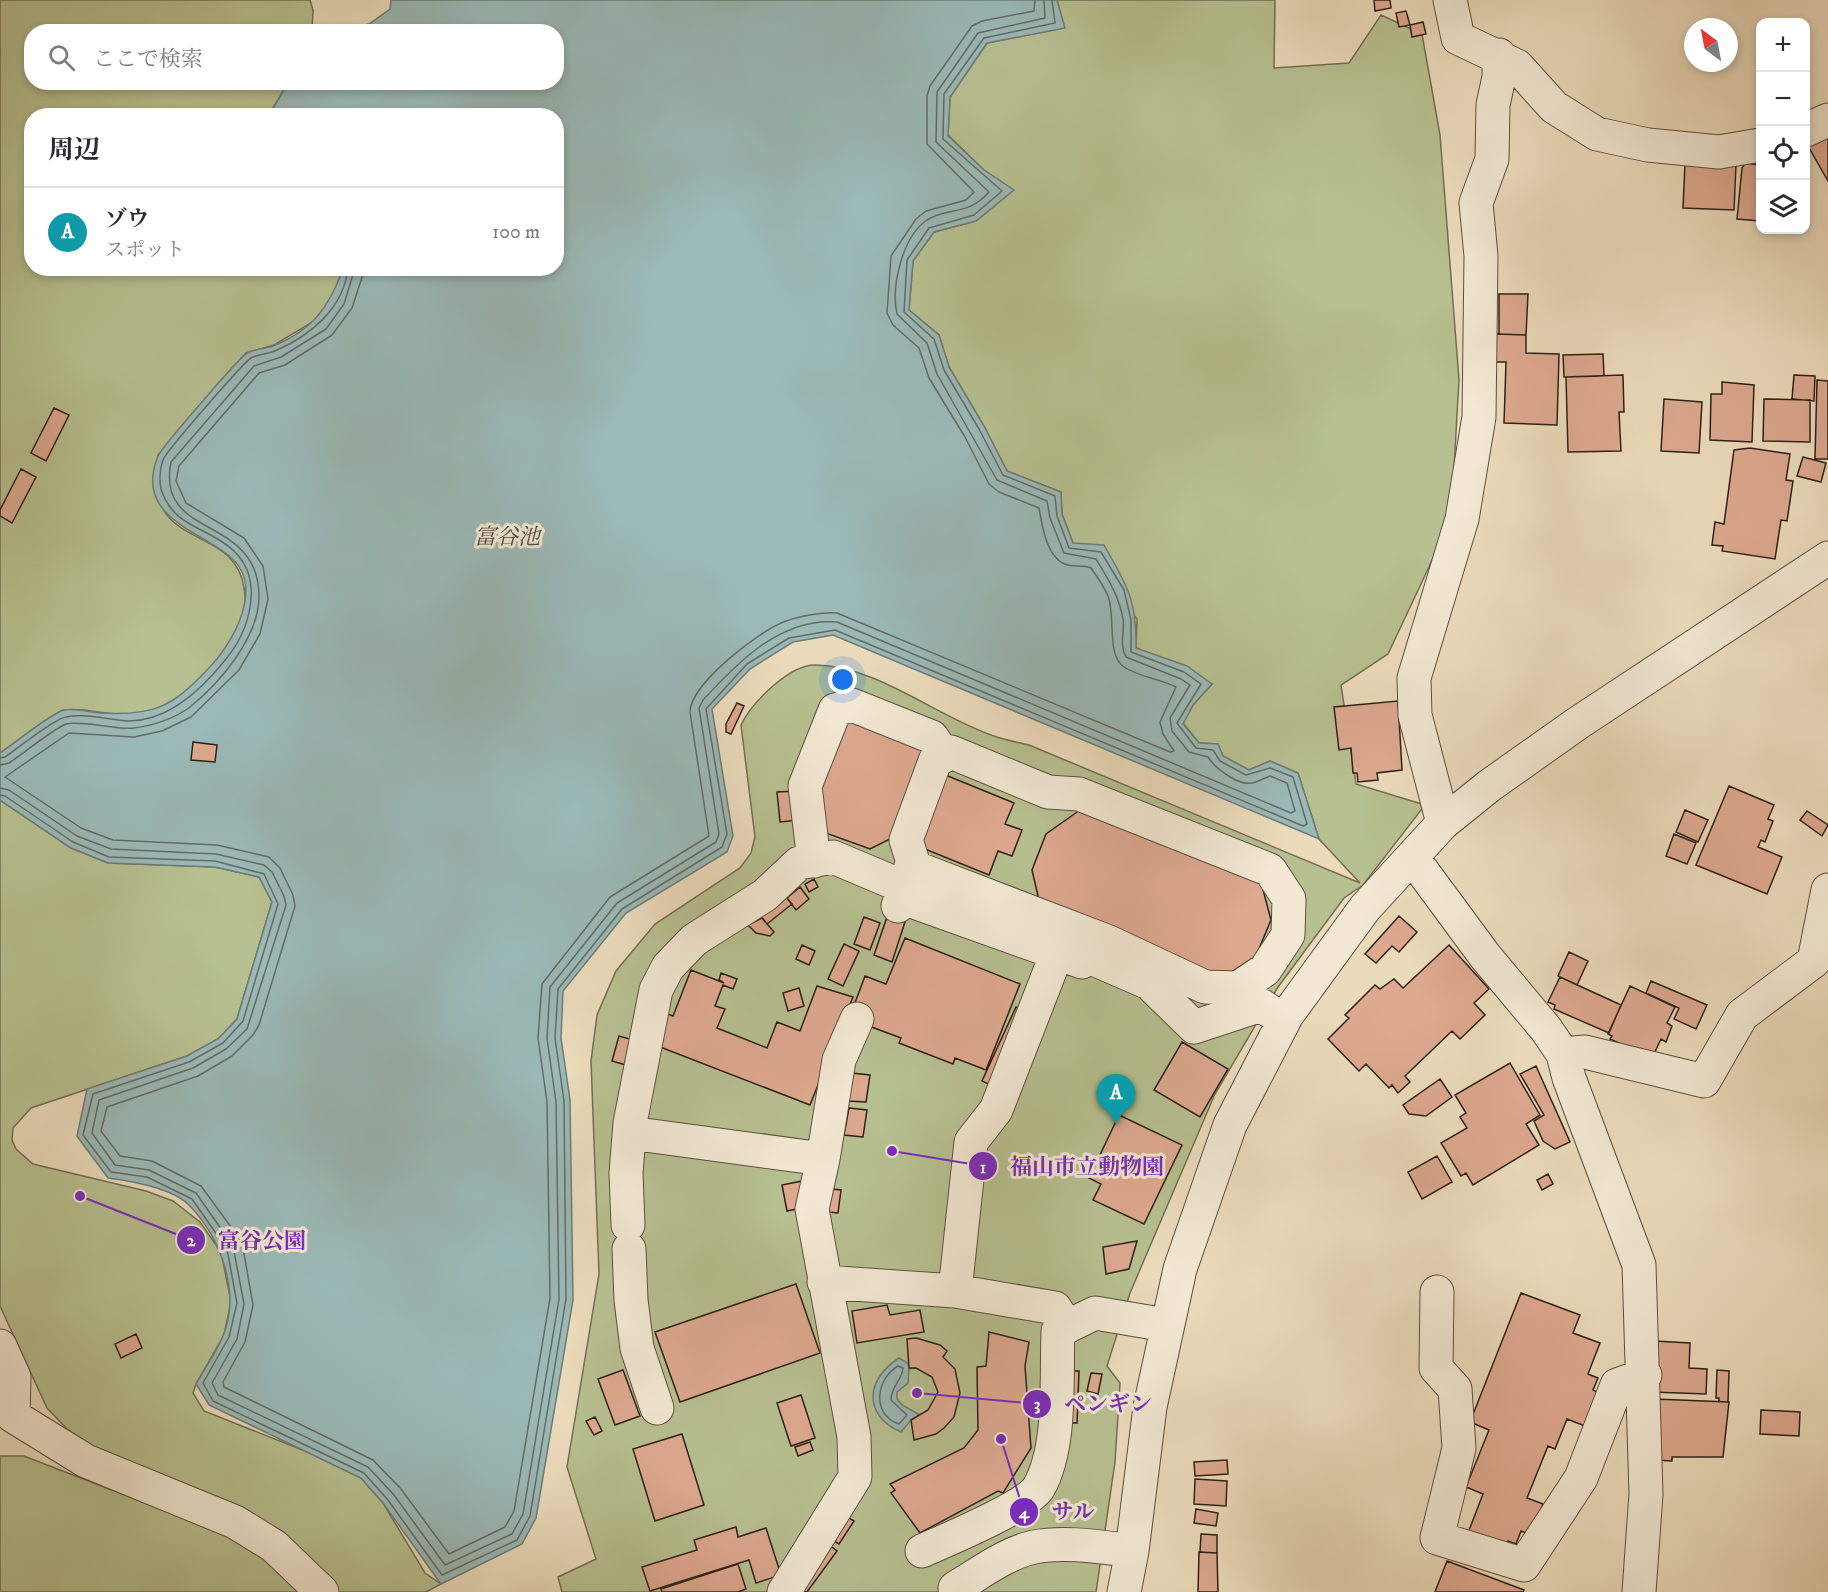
<!DOCTYPE html>
<html lang="ja">
<head>
<meta charset="utf-8">
<style>
	:root { --surface:#fff; --page:#f7f7f7; --text:#2b2b33; --muted:#7c7c81; --line:#e1e1e2; --accent:#1a73e8 }
	body { margin:0; font-family:"IM FELL DW Pica","Noto Serif JP",serif; background:var(--page); color:var(--text) }
	.controls { position:absolute; right:18px; top:18px; display:grid; overflow:hidden; border-radius:12px; box-shadow:0 3px 9px #0003 }
	.controls button { width:54px; height:54px; display:grid; place-items:center; padding:0; border:0; border-bottom:2px solid var(--line); background:var(--surface); color:var(--text); font:30px sans-serif }
	.compass { position:absolute; left:1684px; top:18px; width:54px; height:54px; border-radius:50%; background:var(--surface); box-shadow:0 3px 9px #0003; rotate:328deg }
	.you { position:absolute; left:843px; top:680px; width:21px; height:21px; margin:-15px; border:4px solid #fff; border-radius:50%; background:#1a73e8; box-shadow:0 0 0 9px #1a73e833 }
	.badge { display:grid; place-items:center; width:39px; height:39px; border-radius:50%; background:var(--accent); color:#fff; font-size:20px; font-weight:700 }
	.pin { position:absolute; translate:-50% -50px; filter:drop-shadow(0 2px 3px #0008) }
	.pin::after { content:''; position:absolute; top:32px; width:21px; height:18px; background:inherit; clip-path:polygon(0 0,100% 0,50% 100%) }
	.list { margin:0; padding:0; list-style:none }
	h2 { display:flex; justify-content:space-between; align-items:center; height:78px; margin:0; padding:0 24px; font-size:26px }
	h2 small { font-size:20px; font-weight:400; color:var(--muted) }
	.list li { display:grid; grid-template-columns:39px 1fr auto; gap:18px; align-items:center; box-sizing:border-box; height:90px; padding:0 24px; border-top:2px solid var(--line) }
	.list b { display:block; font-size:22px; white-space:nowrap }
	.list p { margin:0; font-size:20px; white-space:nowrap; color:var(--muted) }
	.list em { font-size:20px; font-style:normal; color:var(--muted) }
	.icon { flex:none; width:33px; height:33px; fill:none; stroke:currentColor; stroke-width:2; stroke-linecap:round; stroke-linejoin:round }
	.map { position:relative; flex:none; width:1828px; height:1592px; overflow:hidden }
	.search { position:absolute; background:var(--surface); box-shadow:0 3px 9px #0003; left:24px; top:24px; width:540px; height:66px; display:flex; align-items:center; gap:15px; box-sizing:border-box; padding:0 21px; border-radius:24px; color:var(--muted); font-size:22px }
	.panel { position:absolute; background:var(--surface); box-shadow:0 3px 9px #0003; left:24px; top:108px; width:540px; height:168px; border-radius:24px }
	.map>svg:first-child { display:block }
	.green { fill:#b7c090; stroke:#727053; stroke-width:1.5 }
	.water { fill:#9ab9b7; stroke:#6f7c77; stroke-width:1.5 }
	.lines { fill:none; stroke-linecap:round; stroke-linejoin:round }
	.shore { stroke:#646c66; stroke-width:1.5 }
	.building { fill:#dda98f; stroke:#2e2016; stroke-width:1.5 }
	.minor-casing { stroke:#5d4f3f; stroke-width:35 }
	.minor { stroke:#f2e8d3; stroke-width:33 }
	.labels { text-anchor:middle; stroke-width:6; stroke-linejoin:round; paint-order:stroke }
	.water-label { font-size:22px; font-style:italic; fill:#4e4e46; stroke:#f2e8d3 }
	.leader { fill:none; stroke:#7b2cbf; stroke-width:2 }
	.callout-dot { fill:#7b2cbf; stroke:#f2e8d3; stroke-width:2 }
	.mark-label { font-size:18px; text-anchor:middle; font-weight:bold; fill:#fff }
	.callout-label { font-size:22px; text-anchor:middle; font-weight:bold; fill:#7b2cbf; stroke:#f2e8d3; stroke-width:6; stroke-linejoin:round; paint-order:stroke }
</style>
</head>
<body>
<div class="map">
<svg width="1828" height="1592" viewBox="0 0 1828 1592">
	<rect width="100%" height="100%" fill="#ebdbbb"/>
	<filter id="stains"><feTurbulence type="fractalNoise" baseFrequency=".00333" numOctaves="4"/><feColorMatrix values="0 0 0 0 .2 0 0 0 0 .09 0 0 0 0 .02 0 0 0 .5 -.17"/></filter>
	<radialGradient id="worn" r=".72"><stop offset=".6" stop-color="#630" stop-opacity="0"/><stop offset="1" stop-color="#630" stop-opacity=".3"/></radialGradient>
	<!-- green -->
	<path class="green" d="M0,0H310L313,10L312,31L32,32V82L288,83L269,115L32,116V268L343,269L332,298L316,320L274,345L246,353L158,455C159,469 155,493 161,505C178,544 237,536 244,588C246,599 245,614 240,624C221,665 180,709 133,714C110,717 87,707 64,710C54,712 12,745 0,753Z
		M1057,0H1275L1274,68L1349,63L1381,15L1422,34L1440,135L1459,380L1451,520L1388,654L1341,685L1356,784L1425,805L1363,885L1344,898L1278,987L1215,1094L1130,1293L1107,1366L1120,1383L1115,1462L1096,1592H562L558,1577L596,1559L567,1467L599,1274L591,1061L597,1015L616,971L655,924L740,868L751,853L755,837L741,725C752,702 790,664 816,665C877,666 937,717 994,736C1005,740 1017,742 1029,745L1360,883L1319,839L1298,773L1270,761L1249,770L1223,756L1218,744L1199,743L1183,723L1193,705L1212,684L1136,648L1137,619L1073,543L1062,514L1061,492L1007,471L984,426L949,367L939,335L909,310L913,261L934,232L976,221L1013,190L984,170L948,135L950,97L987,43L1064,28Z
		M0,800L71,848L108,863L215,867L259,877L272,902L237,1019L218,1039L187,1056L31,1108L13,1128L12,1140L16,1149L33,1164L146,1191L173,1201L200,1222L221,1252L231,1302L224,1335L196,1384L193,1393L204,1411L310,1453L361,1478L383,1503L425,1573L441,1584L426,1592H336L91,1446L67,1429L47,1408L0,1306Z
		M0,1456H24L251,1544L304,1592H0Z"/>
	<!-- water -->
	<path class="water" d="M391,0H1057L1065,28L987,43L950,97L948,136L984,170L1014,190L976,221L934,232L913,261L909,310L939,335L949,367L984,426L1007,471L1061,492L1062,514L1073,543L1104,545C1127,585 1137,600 1136,648L1187,666L1212,684L1193,705L1183,724L1199,743L1218,744L1223,756L1249,770L1270,761L1298,773L1319,839L833,635L793,642L750,669L712,709L733,836L727,852L626,913L563,991L561,1038L570,1100L573,1300L536,1518L522,1544L441,1584L383,1503L361,1478L209,1405L196,1384C205,1368 216,1353 223,1336C241,1293 221,1238 189,1205C172,1188 131,1181 108,1178L77,1136L87,1089L187,1056L218,1039L237,1019L272,902L259,877L215,867L108,863L71,848L0,800V753C12,745 53,712 64,710C74,708 89,712 100,713C153,716 171,708 207,670C233,644 267,585 228,555C195,529 134,515 158,456C162,447 239,358 247,353C254,349 265,349 273,346C313,330 329,307 343,269L556,268V116L269,115L288,83L556,82V32L339,31L369,24L390,9Z
		M899,1358L916,1368L909,1369L908,1383L897,1392V1399L902,1405L920,1415L911,1420L901,1432C862,1415 866,1379 899,1358Z"/>
	<g class="lines">
		<!-- shore -->
		<path class="shore" d="M365,268L352,308L332,335L285,365L259,373L179,466L176,481L186,503L244,538L263,566L268,599L260,634L239,670L191,717L162,731L134,737L69,733L5,777L81,828L113,840L217,845L269,857L280,868L293,895L295,906L259,1025L253,1035L232,1056L198,1076L107,1107L101,1131L120,1156L152,1161L201,1186L242,1242L253,1305L245,1342L223,1382L224,1387L373,1460L401,1489L449,1554L505,1527L514,1511L550,1298L547,1102L538,1038L542,984L610,897L709,836L690,712C690,684 760,630 786,621C800,616 822,612 837,613L1170,752L1174,751L1163,734L1160,722L1176,687C1160,679 1139,677 1124,667C1106,655 1116,616 1108,596C1104,586 1097,577 1091,568C1084,565 1076,567 1068,565C1047,560 1042,526 1039,508L999,492L989,484L965,437L929,378L919,348L893,325L887,313L891,256L916,219L926,211L966,200L974,192L927,144V96L930,86L972,26L982,21L1034,11L1035,0
			M0,758L5,757C17,749 55,718 66,717C86,713 109,720 129,721C169,721 203,688 226,659C249,631 265,581 234,551C208,526 174,529 161,489C159,480 160,466 164,458C170,447 243,363 251,358C259,354 269,354 277,350C311,335 344,308 348,268
			M0,765L9,763C23,754 53,729 66,724C81,720 116,730 134,728C152,726 176,718 190,707C220,683 258,638 259,598C260,513 155,541 171,462L254,366L281,357L326,329L344,304L355,268
			M0,788L9,790L77,836L111,849L216,854L264,865L272,872L284,896L286,905L247,1029L226,1049L193,1068L99,1100L92,1133L115,1165L149,1170L196,1193L233,1246L244,1304L237,1339L212,1383L218,1395L368,1467L394,1495L445,1565L512,1534L523,1514L559,1299L556,1102L547,1038L550,987L617,903L716,842L719,834L699,708L703,700C737,663 781,617 837,622L1291,813L1295,811L1287,783L1270,776C1264,778 1258,782 1252,783C1238,786 1215,768 1208,757L1189,752L1172,731L1170,718L1190,685L1181,679L1126,657C1119,645 1125,632 1123,619C1119,596 1108,579 1096,559L1064,553L1050,518L1047,501L997,480L937,374L927,343L897,314C891,287 902,237 927,220C949,206 967,217 989,192L936,142L937,92L978,33L1045,18L1044,0
			M0,795L5,796L73,842L109,857L215,861L264,874L278,904L243,1021L223,1043L189,1062L93,1094L83,1135L111,1172L147,1177L192,1199L227,1249L237,1303L229,1337L203,1383L213,1401L364,1473L388,1500L442,1575L517,1540L530,1516L566,1299L564,1101L555,1038L558,989L622,909L722,847L727,834L706,709L747,664L789,638L835,630L1303,826L1307,824L1293,777L1270,768L1246,775L1220,761L1213,750L1196,748L1177,723L1201,684L1184,672L1131,652V620L1124,590L1101,552L1069,548L1057,516L1055,496L1003,475L979,429L944,370L934,339L904,312L907,260L929,228L974,215L1002,191L943,139L944,94L984,38L1055,23L1052,0
			M898,1366L903,1368C902,1381 891,1386 891,1400L907,1415L899,1424C871,1414 876,1379 898,1366Z"/>
	</g>
	<!-- building -->
	<path class="building" d="M1374,0H1390L1391,8L1375,11Z
		M1406,11L1410,25L1399,27L1396,13Z
		M1423,22L1426,34L1412,37L1410,25Z
		M1828,135V181L1808,146Z
		M1745,163L1760,165V221L1737,219L1742,168Z
		M1685,164L1736,165L1734,210L1683,208Z
		M1499,294H1528L1526,335L1499,334Z
		M1496,334L1526,335V353L1559,354L1557,425L1504,423L1506,362H1495Z
		M1603,354L1604,376L1564,377L1563,355Z
		M1623,375L1624,412H1619L1621,451L1568,452L1566,377Z
		M1794,375L1815,376L1814,401L1792,399Z
		M1817,380L1828,381V459H1815Z
		M1722,382L1754,385L1752,442L1710,440L1711,394H1722Z
		M1664,399L1702,402L1699,453L1661,451Z
		M1764,399L1810,400V442L1763,441Z
		M54,408L69,415L46,461L31,453Z
		M1750,448L1790,454L1786,480L1793,481L1787,521L1781,520L1775,559L1722,551L1723,546L1712,545L1715,522L1724,524L1734,450Z
		M1803,457L1826,463L1821,482L1797,476Z
		M21,469L36,477L12,523L0,516V510Z
		M1398,701L1402,770L1377,773L1378,780L1358,782L1357,773H1353L1351,748L1339,750L1334,707Z
		M737,703L744,706L731,734L726,732V724Z
		M845,717L925,746L890,839L870,849L823,832L812,807Z
		M193,742L217,745L215,762L191,760Z
		M943,774L1014,803L1005,824L1022,830L1012,856L998,851L989,875L920,847Z
		M1729,786L1774,805L1768,819L1773,821L1765,842L1761,840L1758,847L1782,857L1767,894L1696,865Z
		M797,791L799,820L780,822L777,792Z
		M1080,810L1260,878L1271,920L1256,956L1221,979L1041,909L1032,870L1046,834Z
		M1685,810L1708,820L1698,842L1676,832Z
		M1807,811L1828,825L1822,836L1800,820Z
		M1674,834L1696,843L1687,864L1666,856Z
		M814,879L818,887L809,892L805,884Z
		M800,887L809,899L796,910L787,898Z
		M784,895L792,904L767,924L760,915Z
		M1399,916L1417,932L1399,952L1392,946L1376,963L1365,954Z
		M864,917L880,923L870,950L854,944Z
		M887,917L905,922L892,962L874,955Z
		M762,918L774,932L770,936L756,933L748,925Z
		M905,938L1020,984L986,1070L955,1058L953,1064L899,1043L901,1038L869,1026L873,1016L853,1008L865,976L886,984Z
		M844,944L859,951L843,986L828,979Z
		M802,945L815,951L809,965L796,959Z
		M1449,945L1489,989L1474,1003L1485,1015L1460,1039L1452,1031L1405,1076L1410,1082L1398,1093L1392,1085L1389,1088L1366,1064L1359,1071L1328,1039L1349,1018L1345,1015L1375,985L1380,989L1394,979L1403,988Z
		M1569,952L1588,961L1577,985L1558,976Z
		M691,970L724,983L719,980L721,973L737,979L733,989L723,985L715,1006L725,1009L717,1028L767,1048L777,1022L800,1031L817,986L853,997L810,1105L655,1045L668,1014L673,1016Z
		M1560,977L1621,1005L1609,1033L1554,1009L1555,1005L1548,1002Z
		M1651,981L1707,1005L1696,1029L1674,1019L1679,1008L1646,993Z
		M1630,986L1675,1007L1667,1023L1672,1026L1666,1042L1661,1039L1652,1058L1610,1039L1612,1036L1608,1034Z
		M799,988L804,1006L788,1011L783,993Z
		M1016,1007L1033,1015L999,1089L982,1081Z
		M619,1036L633,1040L626,1065L612,1061Z
		M1182,1042L1228,1069L1200,1117L1154,1090Z
		M1510,1063L1540,1115L1526,1124L1539,1145L1473,1185L1466,1173L1461,1176L1441,1143L1467,1128L1460,1117L1466,1113L1455,1095Z
		M1536,1066L1570,1142L1555,1149L1543,1141L1534,1121L1544,1115L1520,1074Z
		M851,1073L870,1075L866,1102L848,1101Z
		M1440,1079L1452,1097L1426,1116L1409,1114L1403,1105Z
		M849,1108L867,1110L863,1137L844,1135Z
		M1119,1115L1182,1145L1144,1224L1093,1200L1101,1184L1089,1178Z
		M1437,1156L1452,1182L1422,1199L1408,1172Z
		M1548,1174L1553,1184L1542,1190L1537,1180Z
		M802,1181L806,1207L787,1211L782,1185Z
		M822,1188L841,1190L838,1213L819,1211Z
		M1137,1241L1129,1269L1106,1274L1103,1247Z
		M796,1284L820,1353L680,1402L655,1332Z
		M1521,1293L1580,1315L1573,1333L1600,1343L1588,1374L1598,1378L1593,1390L1603,1395L1590,1428L1567,1419L1555,1449L1548,1446L1527,1498L1543,1504L1531,1535L1521,1531L1516,1544L1508,1541L1505,1548L1468,1533L1483,1494L1466,1487L1489,1430L1470,1422Z
		M887,1305L890,1315L920,1310L924,1332L857,1343L852,1311Z
		M989,1332L1029,1342L1025,1366L1031,1448L1003,1493L998,1491L920,1533L891,1493L895,1490L890,1484L964,1448L978,1430L977,1367L986,1366Z
		M136,1334L142,1348L121,1358L115,1344Z
		M916,1338L940,1345L947,1351L943,1357L955,1369L960,1393L954,1417L944,1428L936,1434L914,1440L911,1420L928,1410L938,1392L932,1377L916,1368H909L907,1339Z
		M1654,1341L1690,1343L1689,1368L1707,1369L1706,1394L1652,1392Z
		M623,1370L640,1416L615,1425L598,1379Z
		M1717,1370L1729,1371L1728,1402H1719V1398H1716Z
		M1061,1371H1079L1077,1423H1059Z
		M1091,1373L1102,1374L1098,1394L1087,1391Z
		M801,1395L815,1438L791,1446L777,1403Z
		M1654,1399L1729,1402L1723,1457H1672V1461L1655,1460Z
		M1761,1410L1800,1412L1799,1436L1760,1434Z
		M595,1417L602,1431L594,1435L586,1421Z
		M682,1434L704,1505L655,1521L633,1449Z
		M810,1442L813,1450L798,1456L795,1447Z
		M1227,1460L1228,1474L1195,1476L1194,1462Z
		M1195,1479L1227,1481L1226,1506L1194,1504Z
		M1196,1509L1218,1513L1216,1526L1194,1523Z
		M839,1512L854,1521L839,1544L824,1535Z
		M736,1527L738,1537L766,1528L781,1575L756,1583L749,1560L650,1591L642,1567L697,1550L694,1540Z
		M1201,1534L1217,1535V1553L1200,1552Z
		M824,1541L837,1551L807,1592H802Z
		M1199,1552L1217,1553L1218,1592H1198Z
		M1447,1561L1524,1590L1523,1592H1435Z
		M738,1564L746,1589L738,1592H662L661,1589Z"/>
	<g class="lines">
		<!-- minor casing -->
		<g class="minor-casing">
			<path id="minor" d="M1450,0L1458,38L1517,66L1554,107L1597,134L1648,145L1719,152L1760,145
				M1806,130L1828,120
				M1443,823L1415,715L1414,678L1462,519L1479,417L1481,256L1476,203L1492,159L1493,105L1499,77V55
				M1412,857L1485,956L1546,1029L1563,1054L1569,1078L1639,1265L1646,1494L1639,1592
				M814,861L805,786L835,710L852,705L932,737L944,756
				M900,897L1082,962L1089,957L1149,983L1194,1027L1261,1005L1284,1021
				M898,906L913,862L906,840L935,761L951,752L1048,792L1079,794L1270,870L1289,899L1288,935L1265,970L1238,988L1205,987L1109,942L911,866
				M1563,1054L1585,1052L1704,1081L1742,1015L1814,961L1828,890
				M630,1133L823,1159
				M628,1225L626,1173L630,1123L656,990L668,967L694,940L765,895L799,863L833,857L904,887
				M629,1249L631,1300L637,1348L657,1408
				M824,1282L955,1291L1055,1308L1067,1327
				M955,1291L971,1142L996,1110L1057,953
				M1437,1292L1436,1368L1455,1389L1459,1448L1437,1538L1524,1565L1581,1478L1617,1385L1645,1375
				M0,1346L14,1377L13,1416
				M13,1416L86,1461L235,1522L274,1546L322,1592
				M922,1551C946,1540 1027,1507 1039,1487C1062,1446 1056,1377 1058,1331L1095,1313L1166,1325
				M955,1588C979,1574 1006,1553 1034,1547C1065,1541 1100,1547 1132,1551
				M784,1592L855,1477L854,1437L812,1209L823,1159L839,1060L857,1019
				M1124,1592L1132,1551L1150,1407L1180,1269L1230,1125L1287,1015L1365,908L1443,823L1489,786L1578,723L1828,558"/>
		</g>
		<!-- minor -->
		<use href="#minor" class="minor"/>
	</g>
	<g class="labels">
		<!-- water labels -->
		<g class="water-label">
			<text x="507" y="544">富谷池</text>
		</g>
	</g>
	<!-- callouts -->
	<path class="leader" d="M892 1151L983 1166M80 1196L191 1240M917 1393L1037 1404M1001 1439L1024 1512"/>
	<g class="callout-dot">
		<circle cx="892" cy="1151" r="6"/>
		<circle cx="80" cy="1196" r="6"/>
		<circle cx="917" cy="1393" r="6"/>
		<circle cx="1001" cy="1439" r="6"/>
		<circle cx="983" cy="1166" r="15"/>
		<circle cx="191" cy="1240" r="15"/>
		<circle cx="1037" cy="1404" r="15"/>
		<circle cx="1024" cy="1512" r="15"/>
	</g>
	<g class="mark-label">
		<text x="983" y="1173">1</text>
		<text x="191" y="1246">2</text>
		<text x="1037" y="1410">3</text>
		<text x="1024" y="1518">4</text>
	</g>
	<g class="callout-label">
		<text x="1087" y="1174">福山市立動物園</text>
		<text x="262" y="1248">富谷公園</text>
		<text x="1108" y="1411">ペンギン</text>
		<text x="1073" y="1519">サル</text>
	</g>
	<rect width="100%" height="100%" filter="url(#stains)"/>
	<rect width="100%" height="100%" fill="url(#worn)"/>
</svg>
<div class="controls">
<button>+</button>
<button>−</button>
<button><svg class="icon" aria-label="locate" viewBox="0 0 24 24"><circle cx="12" cy="12" r="6"/><path d="M12 2v4M12 18v4M2 12h4M18 12h4"/></svg></button>
<button><svg class="icon" aria-label="layers" viewBox="0 0 24 24"><path d="M12 4l9 5-9 5-9-5zM3 14l9 5 9-5"/></svg></button>
</div>
<svg class="compass" viewBox="-18 -18 36 36"><path d="M0-13l5 13h-10z" fill="#e53935"/><path d="M0 13l5-13h-10z" fill="#7c7c81"/></svg>
<div class="you"></div>
<div class="pin badge" style="left:1116px;top:1124px;background:#0f9aa8">A</div>
<div class="search"><svg class="icon" aria-label="search" viewBox="0 0 24 24"><circle cx="10" cy="10" r="6"/><path d="M15 15l6 6"/></svg>ここで検索</div>
<section class="panel">
<h2>周辺<small></small></h2>
<ul class="list">
<li><span class="badge" style="background:#0f9aa8">A</span><div><b>ゾウ</b><p>スポット</p></div><em>100 m</em></li>
</ul>
</section>
</div>
</body>
</html>
